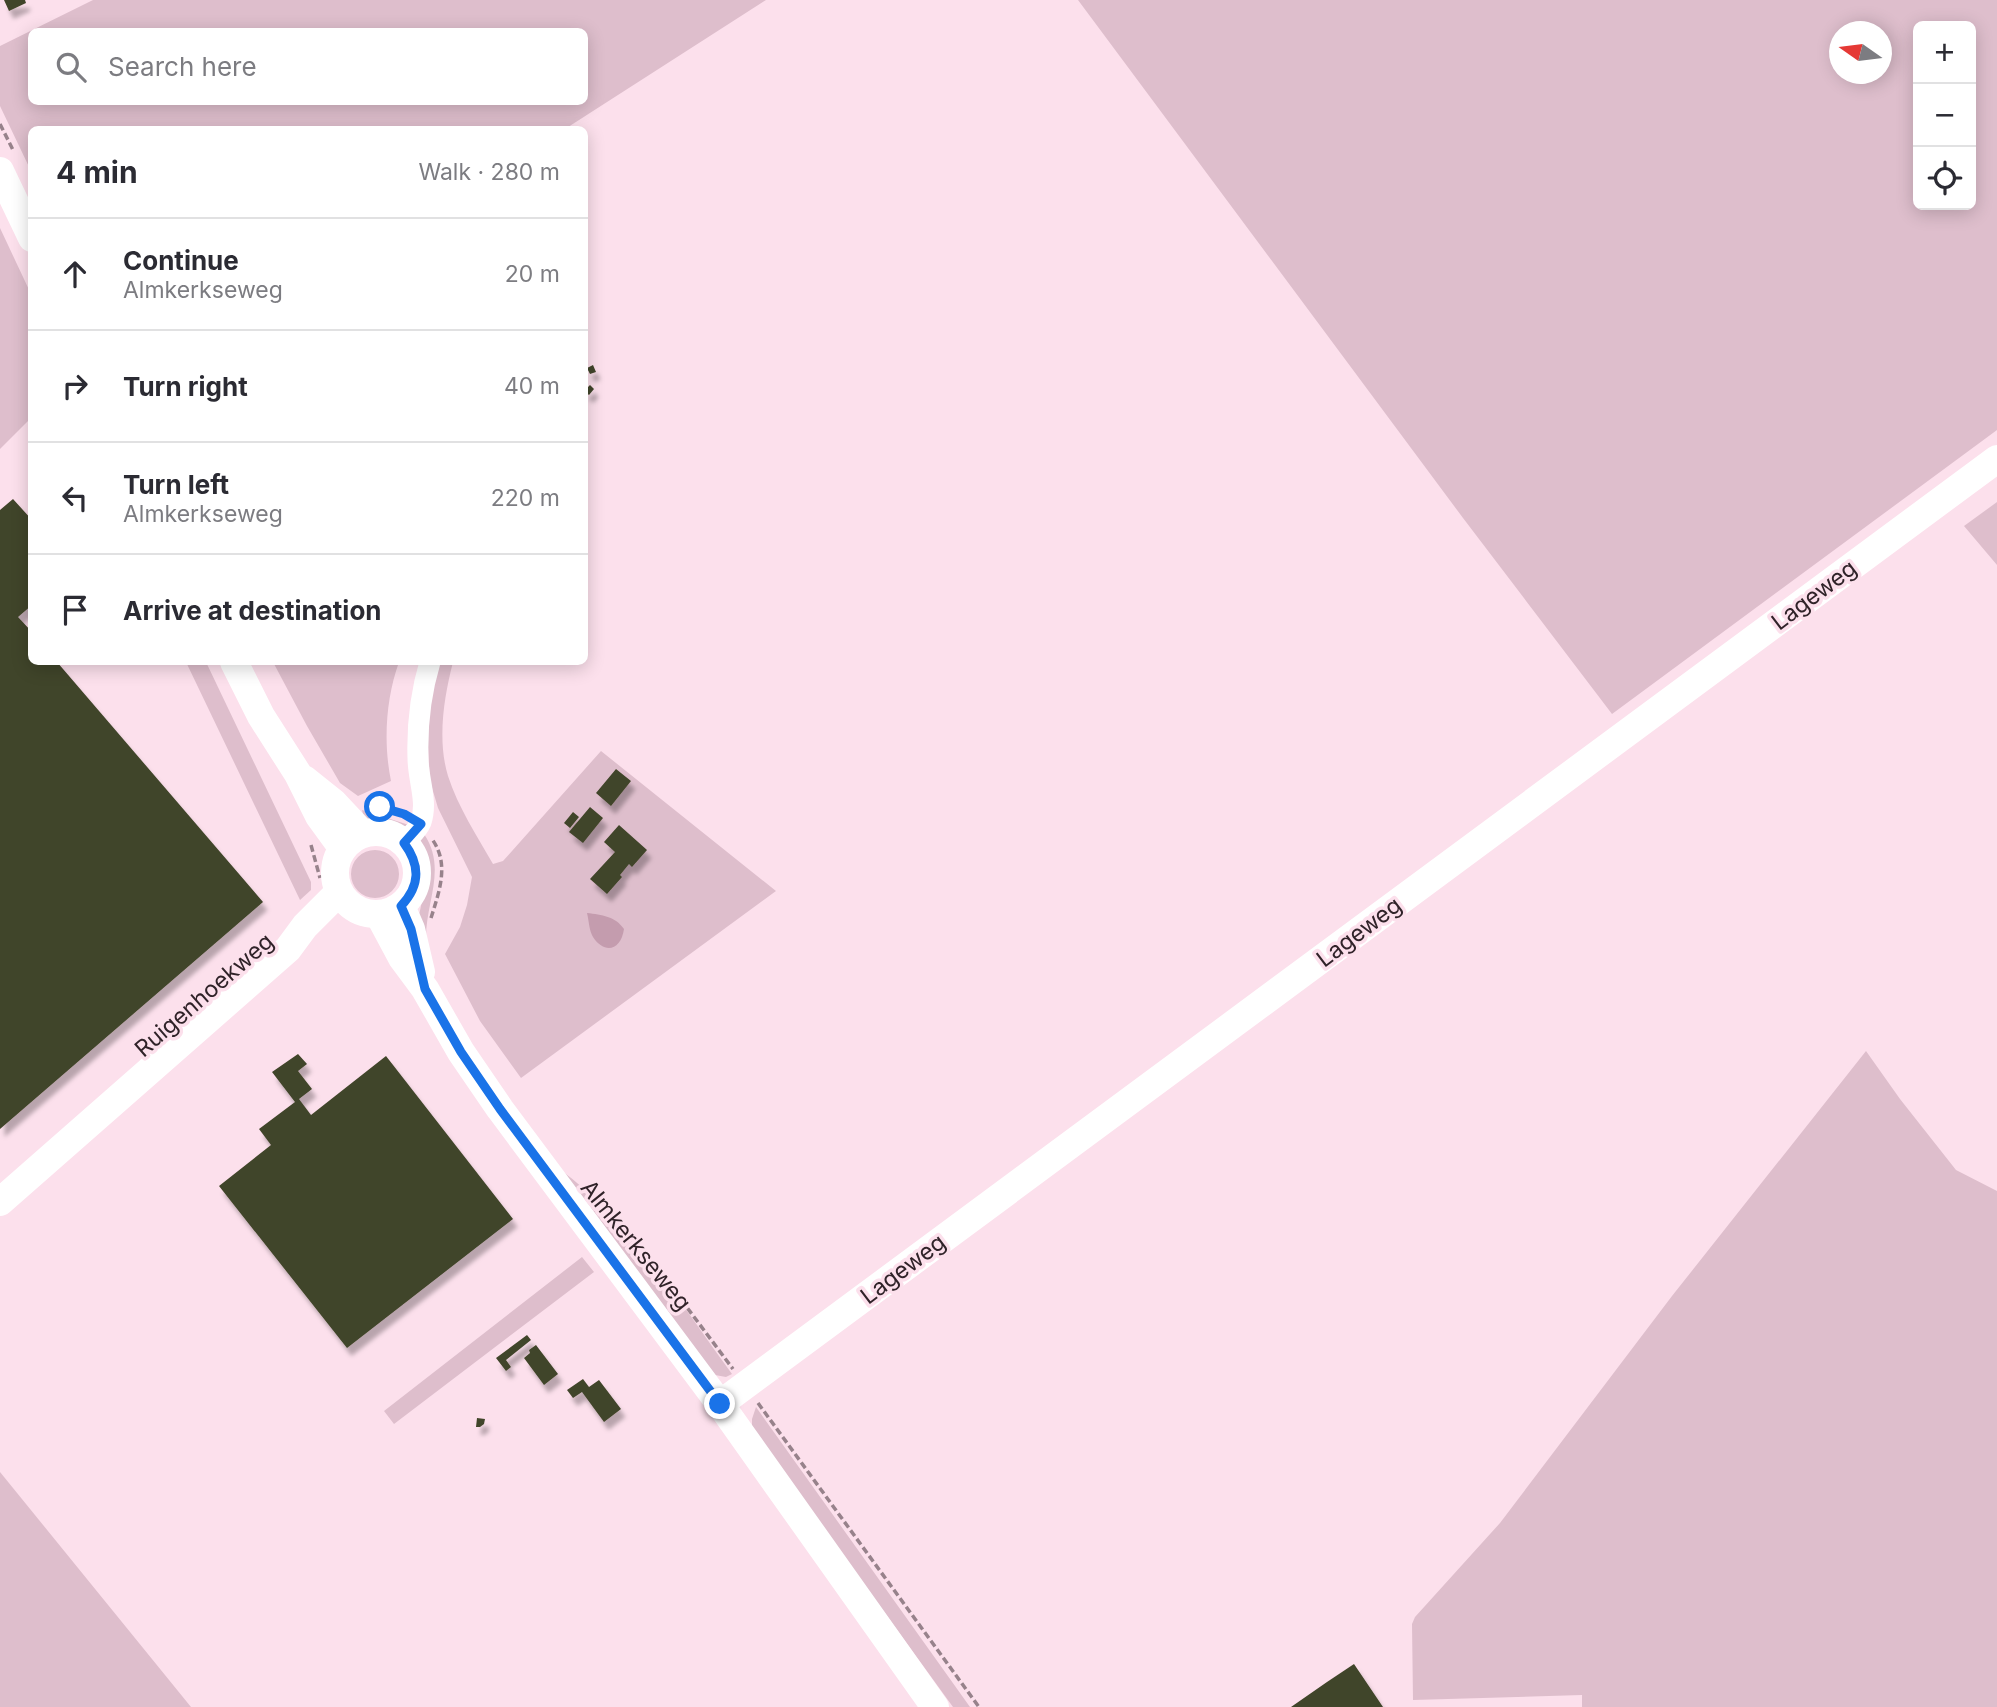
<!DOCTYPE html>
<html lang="en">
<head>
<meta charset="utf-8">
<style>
	:root { --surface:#fff; --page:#f7f7f7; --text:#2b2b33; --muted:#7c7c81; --line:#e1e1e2 }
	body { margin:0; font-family:Inter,sans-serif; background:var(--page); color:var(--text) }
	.controls { position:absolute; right:21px; top:21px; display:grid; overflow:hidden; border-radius:10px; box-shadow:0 4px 18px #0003 }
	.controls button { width:63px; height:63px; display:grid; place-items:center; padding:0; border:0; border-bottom:2px solid var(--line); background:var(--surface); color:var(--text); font:35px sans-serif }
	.compass { position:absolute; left:1829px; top:21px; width:63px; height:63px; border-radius:50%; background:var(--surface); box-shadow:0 4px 18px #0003; rotate:284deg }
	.stop { position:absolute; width:21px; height:21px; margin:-16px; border:5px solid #1a73e8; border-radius:50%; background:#fff }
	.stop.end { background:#1a73e8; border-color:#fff; box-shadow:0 2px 7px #0008 }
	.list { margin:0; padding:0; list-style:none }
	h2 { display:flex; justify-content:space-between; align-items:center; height:91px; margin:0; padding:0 28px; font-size:30px }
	h2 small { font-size:23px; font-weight:400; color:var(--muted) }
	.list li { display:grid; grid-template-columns:46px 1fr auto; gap:21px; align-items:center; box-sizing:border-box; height:112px; padding:0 28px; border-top:2px solid var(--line) }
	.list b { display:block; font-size:26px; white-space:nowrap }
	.list p { margin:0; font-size:23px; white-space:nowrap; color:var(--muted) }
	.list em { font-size:23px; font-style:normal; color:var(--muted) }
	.icon { flex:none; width:38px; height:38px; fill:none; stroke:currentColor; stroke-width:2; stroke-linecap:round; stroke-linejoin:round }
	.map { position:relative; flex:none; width:1997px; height:1707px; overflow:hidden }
	.search { position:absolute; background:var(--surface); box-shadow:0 4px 18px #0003; left:28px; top:28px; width:560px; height:77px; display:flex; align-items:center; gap:18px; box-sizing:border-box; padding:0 24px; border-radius:10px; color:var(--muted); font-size:26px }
	.panel { position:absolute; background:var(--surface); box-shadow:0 4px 18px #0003; left:28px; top:126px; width:560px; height:539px; border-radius:10px }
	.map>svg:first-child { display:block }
	.green { fill:#debecc; fill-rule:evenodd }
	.water { fill:#c49cae }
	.building { fill:#404429; filter:url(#shadow) }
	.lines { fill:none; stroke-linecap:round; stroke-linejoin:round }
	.path { stroke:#97828b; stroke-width:3.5; stroke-dasharray:7 3.5; stroke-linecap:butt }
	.street { stroke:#fff; stroke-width:21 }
	.secondary { stroke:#fff; stroke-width:28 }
	.route { stroke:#1a73e8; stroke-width:9 }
	.labels { text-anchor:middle; stroke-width:7; stroke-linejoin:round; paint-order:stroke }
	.street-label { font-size:23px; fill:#302329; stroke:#fce0ec }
</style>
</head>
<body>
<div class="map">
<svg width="1997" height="1707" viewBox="0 0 1997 1707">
	<defs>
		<filter id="shadow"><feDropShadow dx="4.5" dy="8" stdDeviation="2" flood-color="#0004"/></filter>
	</defs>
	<rect width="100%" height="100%" fill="#fce0ec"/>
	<!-- green -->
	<path class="green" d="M93,0H766L565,129L32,130L31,171L0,106V46ZM32,32H584V102H32Z
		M1078,0H1997V430L1612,714L1463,518ZM1918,26H1971V205H1918ZM1840,32H1882V74H1840Z
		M0,228L31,294V418L0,449Z
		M1997,502V565L1964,526Z
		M186,662H206L311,882V890L300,900Z
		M273,662H399C386,698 383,742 391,781L358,796L340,783L307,726Z
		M435,662H453C444,697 437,740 448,776C458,807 477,836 493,864L503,861L601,751L776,891L521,1078L480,1021L445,954L460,927L467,905L472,877L438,808L430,781L426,712Z
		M362,810L409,825C392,832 380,825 364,818Z
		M424,834C447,868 426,901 426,937L416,929C423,895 431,876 416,843Z
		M351 874a24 24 0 1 1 48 0a24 24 0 1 1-48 0Z
		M1866,1051L1900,1099L1956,1170L1997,1191V1707H1582V1695L1413,1700L1412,1624L1415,1617L1500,1523L1672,1296Z
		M558,1168C631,1221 679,1302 732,1374L726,1377L715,1375Z
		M582,1257L594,1272L394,1424L384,1411Z
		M756,1407L970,1707H953L752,1430V1419Z
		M0,1472L191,1707H0Z"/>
	<!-- water -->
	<path class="water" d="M587,913C602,915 615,916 624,929C621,950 605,955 593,937C589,930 589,921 587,913Z"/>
	<!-- building -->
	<path class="building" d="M4,0H25L26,3L9,11Z
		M593,365L596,372L590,374L587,368Z
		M590,385L594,389L589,395L584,391Z
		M13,499L32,520V605L18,617L32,632V662H57L263,902L0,1129V510Z
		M616,769L631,781L611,806L596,793Z
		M590,807L603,818L583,843L569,832Z
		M573,812L579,817L570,828L564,823Z
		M619,825L647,850L632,867L629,864L620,875L622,877L607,894L590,879L615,852L604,842Z
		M298,1054L307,1064L298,1071L312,1089L299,1099L311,1115L386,1056L513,1219L347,1348L219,1186L271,1145L259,1129L295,1102L272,1072Z
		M527,1335L531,1340L506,1360L511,1367L506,1371L496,1358Z
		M536,1345L558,1374L544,1385L524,1358L530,1353L529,1350Z
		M583,1379L589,1387L599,1380L621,1409L604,1422L582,1392L573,1398L567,1390Z
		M477,1418L485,1419L484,1424L480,1427H476Z
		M1354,1664L1383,1707H1291L1327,1682Z"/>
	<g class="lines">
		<!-- path -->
		<path class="path" d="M0,124L14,152
			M366,805L403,813
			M311,845L320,878
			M431,918C439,892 450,864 432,839
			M588,1186L647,1254L733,1369
			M758,1403L979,1707"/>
		<!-- street -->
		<path class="street" d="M404,843C409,837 418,830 421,822C428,801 418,780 418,758C417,726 421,692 430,662"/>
		<!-- secondary -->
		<path class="secondary" d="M0,171L32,238
			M234,662L261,716L298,774L319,816L343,849
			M304,779L334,803L363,834
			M335 873a41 41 0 1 1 82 0a41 41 0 1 1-82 0Z
			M401,906L411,929L421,972
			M379,915L402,958L425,989L461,1052L500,1109L720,1404L935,1707
			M0,1202L288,949L305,926L339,892
			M720,1404L1997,459"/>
	</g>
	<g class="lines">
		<!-- route -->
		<path class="route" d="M380,807L404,814L421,824L404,843C421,866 420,886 401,906L411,929L425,989L461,1052L500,1109L720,1404"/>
	</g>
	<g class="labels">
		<!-- street labels -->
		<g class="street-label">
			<text transform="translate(1814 595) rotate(-37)" y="8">Lageweg</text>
			<text transform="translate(1359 932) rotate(-37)" y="8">Lageweg</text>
			<text transform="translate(204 995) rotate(-41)" y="8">Ruigenhoekweg</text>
			<text transform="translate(636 1245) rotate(51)" y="8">Almkerkseweg</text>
			<text transform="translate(903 1269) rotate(-37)" y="8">Lageweg</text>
		</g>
	</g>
</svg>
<div class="controls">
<button>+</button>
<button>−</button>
<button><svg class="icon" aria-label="locate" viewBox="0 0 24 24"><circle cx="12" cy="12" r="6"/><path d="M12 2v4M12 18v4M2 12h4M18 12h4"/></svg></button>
</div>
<svg class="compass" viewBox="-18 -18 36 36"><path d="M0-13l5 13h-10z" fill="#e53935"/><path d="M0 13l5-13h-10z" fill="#7c7c81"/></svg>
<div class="stop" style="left:380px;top:807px"></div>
<div class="stop end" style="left:720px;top:1404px"></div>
<div class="search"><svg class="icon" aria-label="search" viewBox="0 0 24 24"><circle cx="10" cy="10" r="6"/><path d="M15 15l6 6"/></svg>Search here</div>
<section class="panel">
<h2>4 min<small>Walk · 280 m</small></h2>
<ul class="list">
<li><svg class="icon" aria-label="ahead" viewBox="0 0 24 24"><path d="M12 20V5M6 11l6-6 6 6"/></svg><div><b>Continue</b><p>Almkerkseweg</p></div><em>20 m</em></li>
<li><svg class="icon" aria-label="right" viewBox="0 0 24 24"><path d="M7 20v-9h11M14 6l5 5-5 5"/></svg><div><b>Turn right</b></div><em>40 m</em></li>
<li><svg class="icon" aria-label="left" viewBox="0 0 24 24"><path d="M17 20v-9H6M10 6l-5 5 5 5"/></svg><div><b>Turn left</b><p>Almkerkseweg</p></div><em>220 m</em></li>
<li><svg class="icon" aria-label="arrive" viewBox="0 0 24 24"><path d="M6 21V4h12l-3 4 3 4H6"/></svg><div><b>Arrive at destination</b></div></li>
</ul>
</section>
</div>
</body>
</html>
